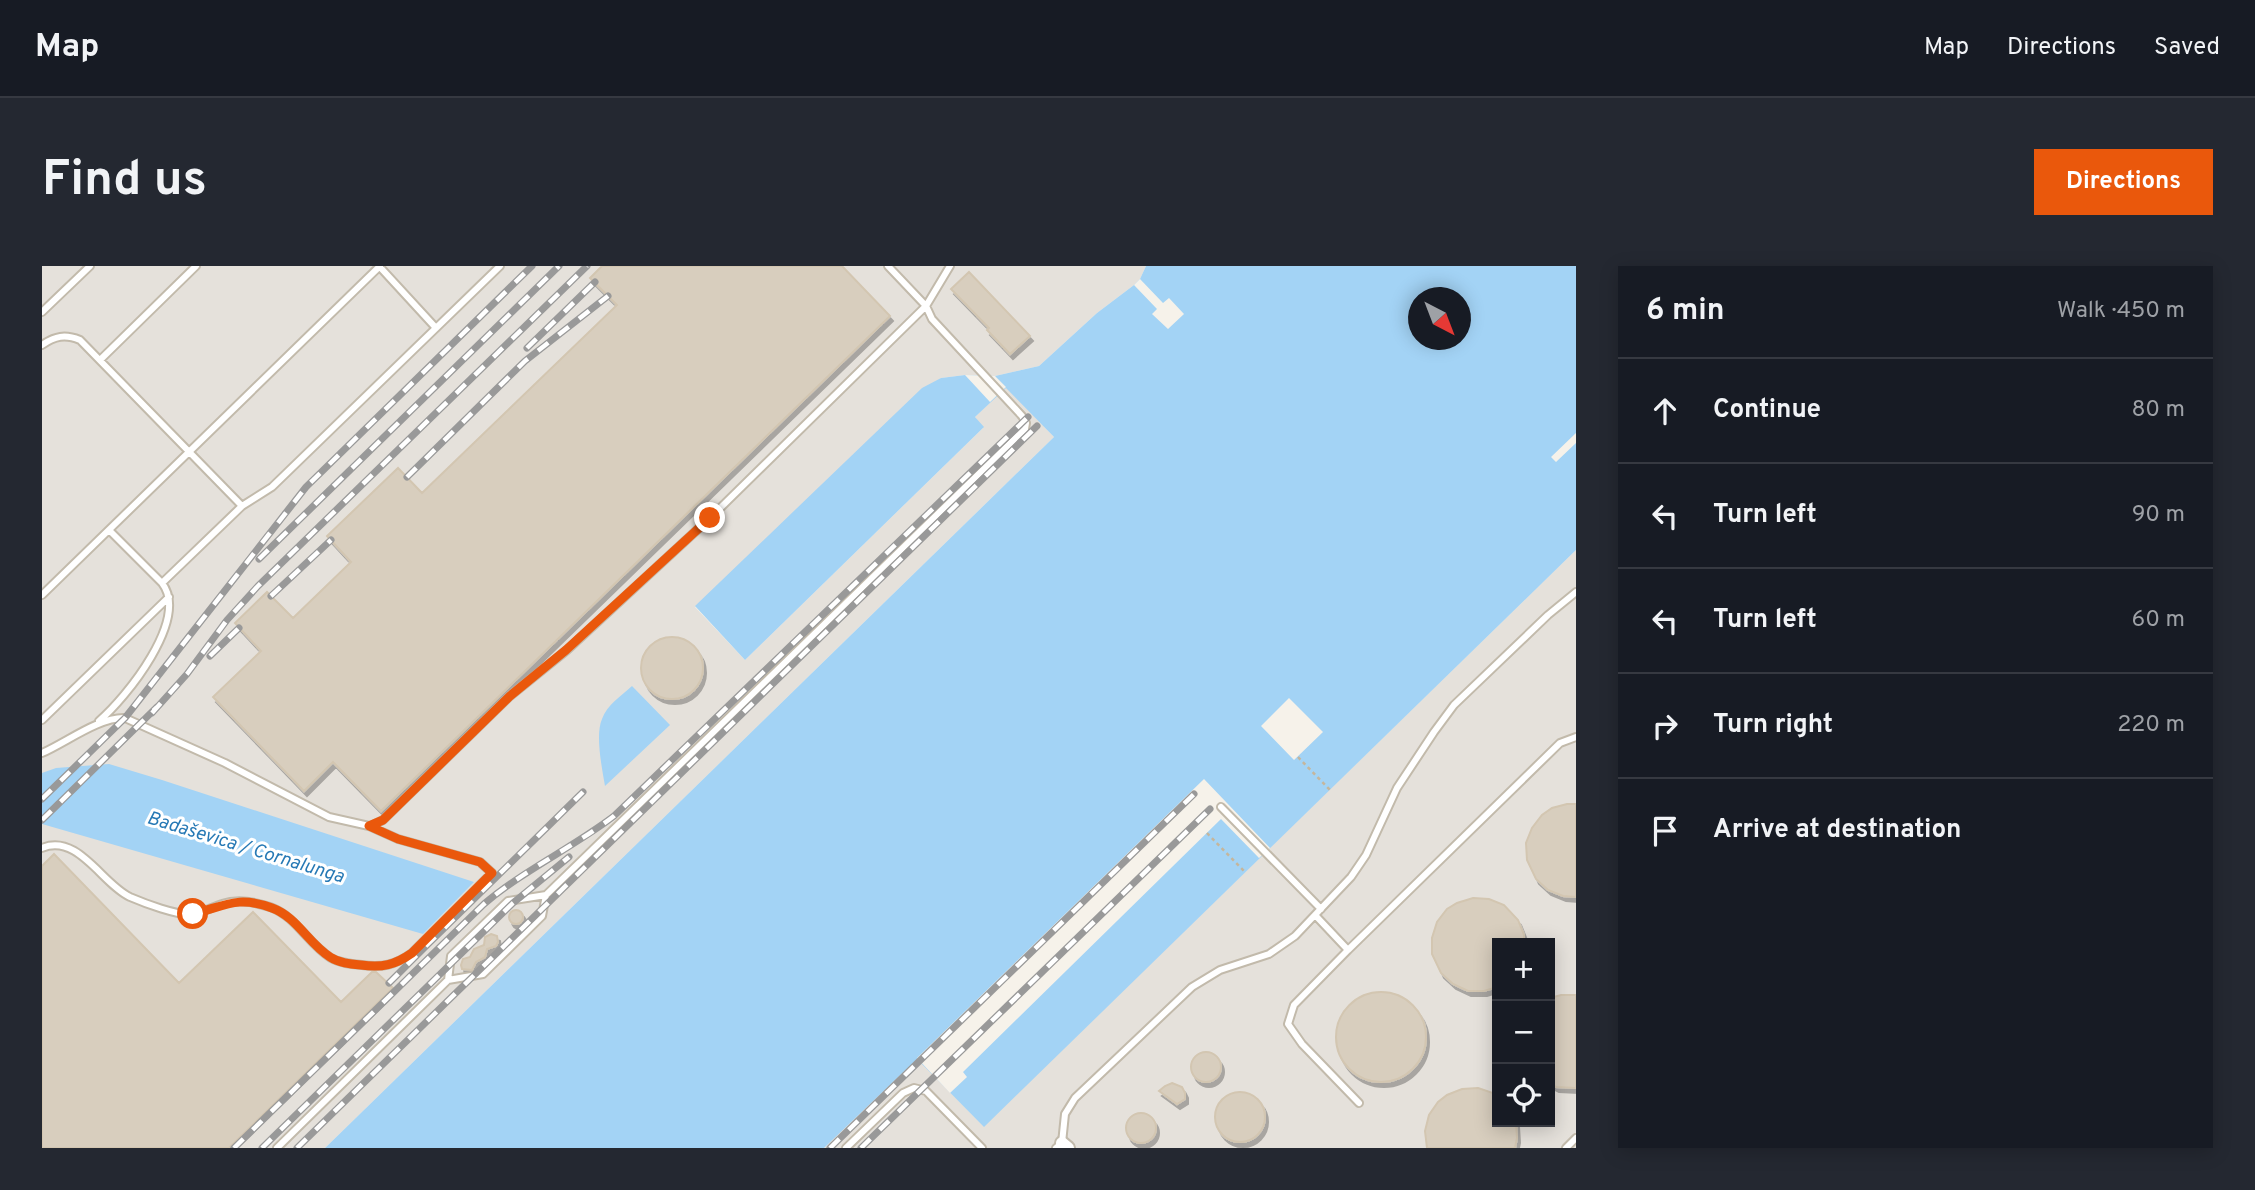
<!DOCTYPE html>
<html lang="en">
<head>
<meta charset="utf-8">
<style>
	:root { --surface:#171b24; --page:#242831; --text:#f1f3f6; --muted:#9ea1a6; --line:#363941; --accent:#ea580c }
	body { margin:0; font-family:Overpass,sans-serif; background:var(--page); color:var(--text) }
	.controls { position:absolute; right:21px; bottom:21px; display:grid; overflow:hidden; border-radius:0px; box-shadow:0 4px 18px #0003 }
	.controls button { width:63px; height:63px; display:grid; place-items:center; padding:0; border:0; border-bottom:2px solid var(--line); background:var(--surface); color:var(--text); font:35px sans-serif }
	.compass { position:absolute; left:1366px; top:21px; width:63px; height:63px; border-radius:50%; background:var(--surface); box-shadow:0 4px 18px #0003; rotate:138deg }
	.stop { position:absolute; width:21px; height:21px; margin:-16px; border:5px solid #ea580c; border-radius:50%; background:#fff }
	.stop.end { background:#ea580c; border-color:#fff; box-shadow:0 2px 7px #0008 }
	.list { margin:0; padding:0; list-style:none }
	h2 { display:flex; justify-content:space-between; align-items:center; height:91px; margin:0; padding:0 28px; font-size:30px }
	h2 small { font-size:23px; font-weight:400; color:var(--muted) }
	.list li { display:grid; grid-template-columns:46px 1fr auto; gap:21px; align-items:center; box-sizing:border-box; height:105px; padding:0 28px; border-top:2px solid var(--line) }
	.list b { display:block; font-size:26px; white-space:nowrap }
	.list em { font-size:23px; font-style:normal; color:var(--muted) }
	.icon { flex:none; width:38px; height:38px; fill:none; stroke:currentColor; stroke-width:2; stroke-linecap:round; stroke-linejoin:round }
	.map { position:relative; flex:none; width:1534px; height:882px; overflow:hidden; border-radius:0px }
	header { display:flex; align-items:center; gap:42px; box-sizing:border-box; height:98px; padding:0 35px; background:var(--surface); border-bottom:2px solid var(--line) }
	header strong { font-size:33px }
	nav { display:flex; gap:38px; margin-inline-start:auto; font-size:24px }
	.intro { display:flex; align-items:center; justify-content:space-between; box-sizing:border-box; height:168px; padding:0 42px }
	h1 { margin:0; font-size:49px }
	.button { padding:18px 32px; border-radius:0px; background:var(--accent); color:#fff; font-size:24px; font-weight:700 }
	main { display:flex; gap:42px; padding:0 42px }
	aside { flex:1; background:var(--surface); border-radius:0px; box-shadow:0 4px 18px #0003 }
	.map>svg:first-child { display:block }
	.industrial { fill:#e5e1db; fill-rule:evenodd }
	.water { fill:#a3d3f5; fill-rule:evenodd }
	.pier { fill:#f6f2ea }
	.building { fill:#d8cebe; stroke:#d3c6b1; stroke-width:2; filter:url(#shadow) }
	.lines { fill:none; stroke-linecap:round; stroke-linejoin:round }
	.service-casing { stroke:#c2baab; stroke-width:10 }
	.minor-casing { stroke:#c2baab; stroke-width:16 }
	.path { stroke:#c5b69c; stroke-width:2.5; stroke-dasharray:3.5 3.5; stroke-linecap:butt }
	.service { stroke:#fff; stroke-width:6 }
	.minor { stroke:#fff; stroke-width:12 }
	.rail-casing { stroke:#999; stroke-width:7 }
	.rail { stroke:#fff; stroke-width:4.5; stroke-dasharray:13; stroke-linecap:butt }
	.route { stroke:#ea580c; stroke-width:9 }
	.labels { text-anchor:middle; stroke-width:6; stroke-linejoin:round; paint-order:stroke }
	.water-label { font-size:19px; font-style:italic; fill:#2779b5; stroke:#fff }
</style>
</head>
<body>
<header>
<strong>Map</strong>
<nav><a>Map</a><a>Directions</a><a>Saved</a></nav>
</header>
<div class="intro"><h1>Find us</h1><a class="button">Directions</a></div>
<main>
<div class="map">
<svg width="1534" height="882" viewBox="0 0 1534 882">
	<defs>
		<filter id="shadow"><feDropShadow dx="3" dy="5" stdDeviation="0" flood-color="#0004"/></filter>
	</defs>
	<rect width="100%" height="100%" fill="#f6f2ea"/>
	<!-- industrial -->
	<path class="industrial" d="M0,0H1104L1098,13L1092,19L1055,47L997,100L953,110L923,109L899,112L653,341L703,394L941,162L933,151L964,121L1012,171L283,882H0Z
		M1534,284V882H782L875,792L942,860ZM1455,677H1508V856H1455Z"/>
	<!-- water -->
	<path class="water" d="M1104,0H1534V284L942,861L875,793L782,882H283L1012,171L964,122L933,151L942,161L703,394L653,340L880,122L899,112L923,109L953,110L997,100L1055,47L1092,19L1098,13ZM1377,32H1419V74H1377Z
		M590,420L628,459L563,520C560,502 553,469 560,453C565,439 579,430 590,420Z
		M67,498L120,514L432,616L381,668L0,558V507L14,502Z"/>
	<!-- pier -->
	<path class="pier" d="M1098,13L1121,37L1127,32L1142,48L1126,63L1110,48L1115,43L1092,19Z
		M923,109L953,110L964,121L948,136Z
		M1534,167V177L1514,196L1509,191Z
		M1247,432L1281,466L1252,494L1219,460Z
		M1162,513L1228,582L1217,592L1179,553L921,806L925,811L908,827L875,792Z"/>
	<!-- building -->
	<path class="building" d="M560,0H800L848,50L339,545L291,496L262,525L171,431L219,385L193,357L225,326L251,352L309,296L285,270L356,202L380,227L575,39L548,12Z
		M927,6L988,70L968,88L945,64L947,62L909,23Z
		M599 402a31 31 0 1 1 62 0a31 31 0 1 1-62 0Z
		M1525,538H1534V631L1521,630L1506,624L1494,613L1485,594L1484,577L1490,562L1500,549L1510,542Z
		M12,588L137,717L211,646L299,736L330,706H334L351,722L187,882H0V600Z
		M1431,632L1447,633L1462,639L1476,654L1482,669V677H1455V721L1442,725H1426L1411,718L1399,707L1390,688V672L1395,656L1405,643L1415,637Z
		M467 651a7 7 0 1 1 14 0a7 7 0 1 1-14 0Z
		M449,668L455,670L456,676L454,680L445,683L443,691L434,696L430,704L420,703L419,699L421,693L428,691L432,683L442,679L443,671Z
		M1294 771a45 45 0 1 1 90 0a45 45 0 1 1-90 0Z
		M1519,729H1534V822L1514,821L1508,818V732Z
		M1149 801a15 15 0 1 1 30 0a15 15 0 1 1-30 0Z
		M1130,817L1140,821L1143,827V833L1135,838L1117,825L1123,820Z
		M1436,822L1451,827L1455,831V856H1474L1475,872L1473,882H1385L1383,865L1387,849L1396,836L1405,829L1420,823Z
		M1173 851a25 25 0 1 1 50 0a25 25 0 1 1-50 0Z
		M1084 862a15 15 0 1 1 30 0a15 15 0 1 1-30 0Z"/>
	<g class="lines">
		<!-- service casing -->
		<g class="service-casing">
			<path id="service" d="M337,0L394,62
				M0,46L48,0
				M0,79C13,70 23,68 38,74L200,240
				M58,94L154,0
				M67,264L120,317
				M0,329L338,0
				M0,454L127,331
				M57,455C84,432 148,353 120,317L200,240L230,221L458,0
				M0,487C25,476 57,451 83,452L183,497L287,551L327,560L356,573L438,596L450,607L370,687C353,699 340,702 320,699C309,698 298,697 289,692C266,678 254,650 228,641C213,636 195,633 180,638C170,641 161,647 150,648C136,650 102,637 88,631C60,618 36,567 0,582
				M1179,541L1279,643
				M329,560L341,554L468,430L525,384L668,252L884,40L846,0
				M1273,649L1306,684L1518,477L1534,471
				M1306,684L1252,739L1246,758L1260,778L1317,837
				M406,714L409,690L466,635L504,629
				M235,882L406,714L441,708L500,650L504,629L983,163L984,157L980,150L890,53L884,40L908,0
				M804,882L861,827L872,822L884,825L940,882
				M1014,882L1020,877L1023,848L1033,832L1150,721L1178,704L1227,688L1253,670L1309,611L1324,589L1355,522L1392,466L1412,439L1506,349L1534,326
				M1524,882L1534,872"/>
		</g>
		<!-- minor casing -->
		<g class="minor-casing">
			<path id="minor" d="M1020,877L1026,882"/>
		</g>
		<!-- path -->
		<path class="path" d="M1256,491L1288,524
			M1165,567L1203,606"/>
		<!-- service -->
		<use href="#service" class="service"/>
		<!-- minor -->
		<use href="#minor" class="minor"/>
		<!-- rail casing -->
		<g class="rail-casing">
			<path id="rail" d="M485,82L553,16
				M365,211L483,95L566,30
				M217,293L517,0
				M229,330L289,274
				M168,390L197,362
				M110,447L145,408L185,354L216,320L545,0
				M0,533L83,452L264,221L490,0
				M0,554L115,441
				M384,680L541,526
				M347,717L391,673
				M192,882L442,638C482,604 530,582 572,550L986,151
				M220,882L471,637L527,591
				M255,882L995,160
				M788,882L1152,528
				M819,882L1168,543"/>
		</g>
		<!-- rail -->
		<use href="#rail" class="rail"/>
	</g>
	<g class="lines">
		<!-- route -->
		<path class="route" d="M151,648C183,640 196,629 230,642C255,651 266,677 288,691C297,697 308,698 319,699C340,702 353,699 370,687L450,607L438,596L356,573L327,560L341,554L468,430L524,384L668,252"/>
	</g>
	<g class="labels">
		<!-- water labels -->
		<g class="water-label">
			<text transform="translate(204 580) rotate(17)" y="7">Badaševica / Cornalunga</text>
		</g>
	</g>
</svg>
<div class="controls">
<button>+</button>
<button>−</button>
<button><svg class="icon" aria-label="locate" viewBox="0 0 24 24"><circle cx="12" cy="12" r="6"/><path d="M12 2v4M12 18v4M2 12h4M18 12h4"/></svg></button>
</div>
<svg class="compass" viewBox="-18 -18 36 36"><path d="M0-13l5 13h-10z" fill="#e53935"/><path d="M0 13l5-13h-10z" fill="#9ea1a6"/></svg>
<div class="stop" style="left:151px;top:648px"></div>
<div class="stop end" style="left:668px;top:252px"></div>
</div>
<aside>
<h2>6 min<small>Walk · 450 m</small></h2>
<ul class="list">
<li><svg class="icon" aria-label="ahead" viewBox="0 0 24 24"><path d="M12 20V5M6 11l6-6 6 6"/></svg><div><b>Continue</b></div><em>80 m</em></li>
<li><svg class="icon" aria-label="left" viewBox="0 0 24 24"><path d="M17 20v-9H6M10 6l-5 5 5 5"/></svg><div><b>Turn left</b></div><em>90 m</em></li>
<li><svg class="icon" aria-label="left" viewBox="0 0 24 24"><path d="M17 20v-9H6M10 6l-5 5 5 5"/></svg><div><b>Turn left</b></div><em>60 m</em></li>
<li><svg class="icon" aria-label="right" viewBox="0 0 24 24"><path d="M7 20v-9h11M14 6l5 5-5 5"/></svg><div><b>Turn right</b></div><em>220 m</em></li>
<li><svg class="icon" aria-label="arrive" viewBox="0 0 24 24"><path d="M6 21V4h12l-3 4 3 4H6"/></svg><div><b>Arrive at destination</b></div></li>
</ul>
</aside>
</main>
</body>
</html>
